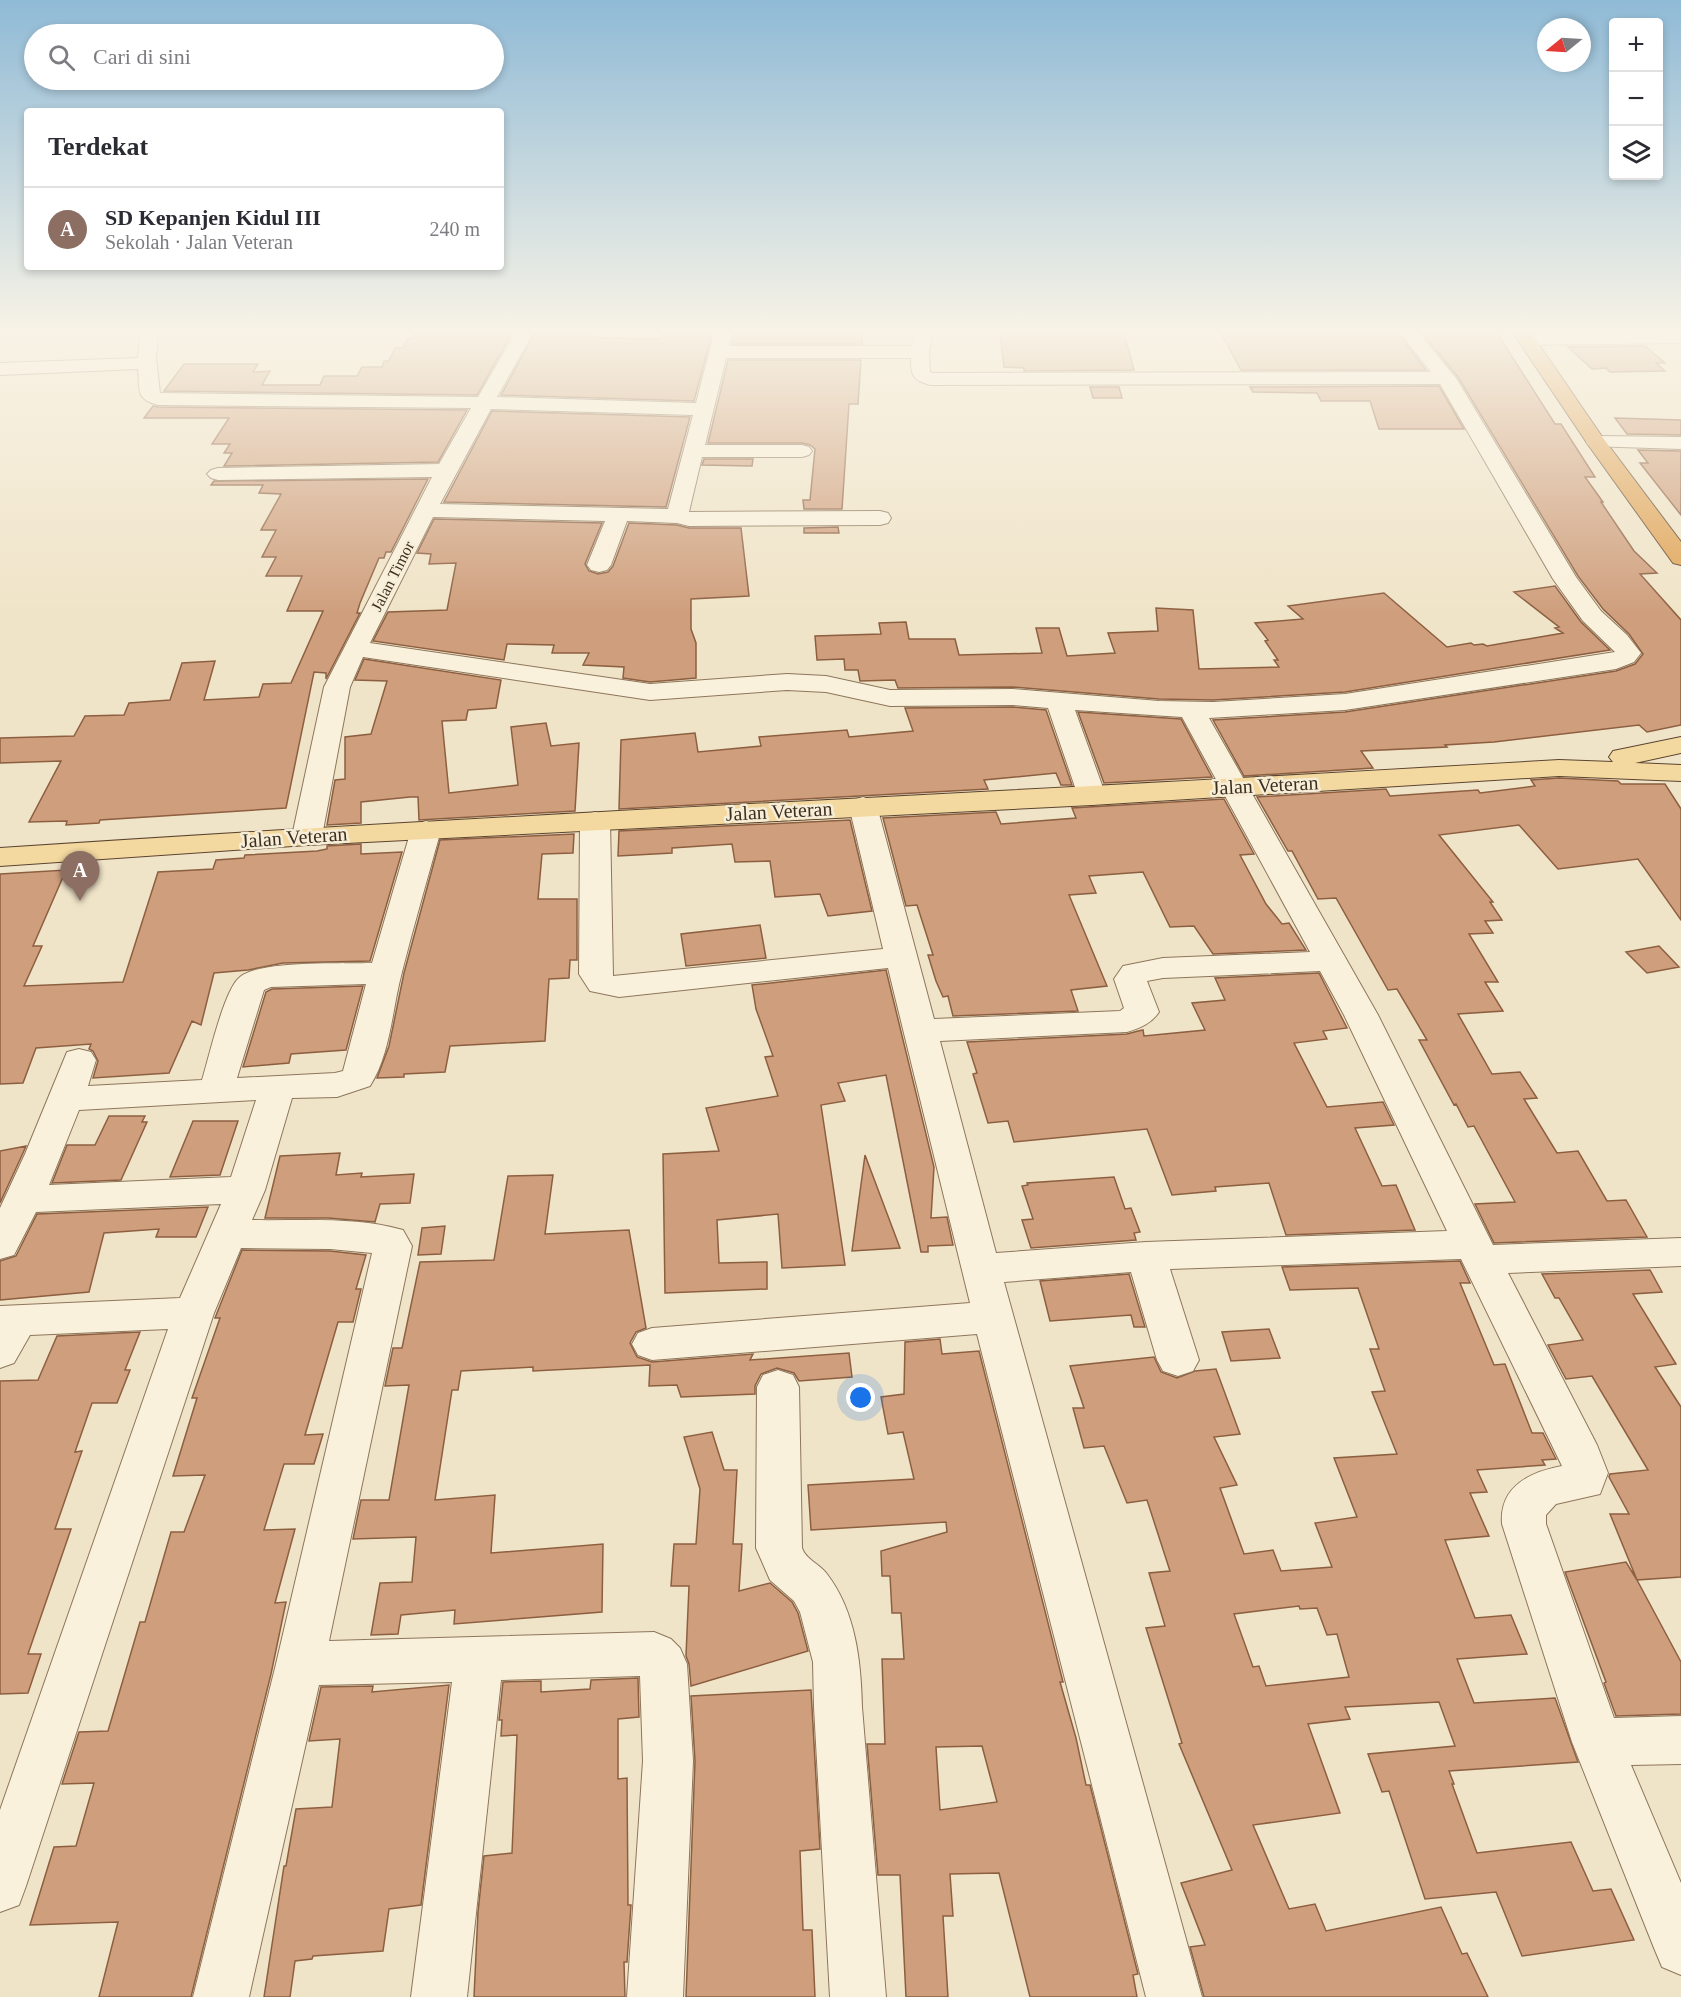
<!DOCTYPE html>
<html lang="id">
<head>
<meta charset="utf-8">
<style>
	:root { --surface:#fff; --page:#f7f7f7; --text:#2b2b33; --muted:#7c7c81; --line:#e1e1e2; --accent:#7c3aed }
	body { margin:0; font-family:Georgia,serif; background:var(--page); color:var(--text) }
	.controls { position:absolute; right:18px; top:18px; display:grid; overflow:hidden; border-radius:6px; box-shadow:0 3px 9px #0003 }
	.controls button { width:54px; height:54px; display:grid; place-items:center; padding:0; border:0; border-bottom:2px solid var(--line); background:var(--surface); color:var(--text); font:30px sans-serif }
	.compass { position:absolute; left:1537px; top:18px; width:54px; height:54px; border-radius:50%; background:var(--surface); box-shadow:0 3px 9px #0003; rotate:252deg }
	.you { position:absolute; left:861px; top:1398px; width:21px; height:21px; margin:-15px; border:4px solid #fff; border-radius:50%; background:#1a73e8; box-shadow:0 0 0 9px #1a73e833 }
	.badge { display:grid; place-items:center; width:39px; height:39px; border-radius:50%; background:var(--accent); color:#fff; font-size:20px; font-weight:700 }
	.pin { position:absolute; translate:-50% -50px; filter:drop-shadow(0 2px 3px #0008) }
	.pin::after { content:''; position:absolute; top:32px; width:21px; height:18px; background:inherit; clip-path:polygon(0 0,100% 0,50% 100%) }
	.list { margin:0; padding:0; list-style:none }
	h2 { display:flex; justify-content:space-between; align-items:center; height:78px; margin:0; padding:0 24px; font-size:26px }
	h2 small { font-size:20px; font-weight:400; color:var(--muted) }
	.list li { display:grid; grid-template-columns:39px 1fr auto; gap:18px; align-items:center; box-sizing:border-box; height:84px; padding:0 24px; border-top:2px solid var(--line) }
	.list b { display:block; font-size:22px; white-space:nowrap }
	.list p { margin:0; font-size:20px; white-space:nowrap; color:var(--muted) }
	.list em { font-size:20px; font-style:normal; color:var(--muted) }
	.icon { flex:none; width:33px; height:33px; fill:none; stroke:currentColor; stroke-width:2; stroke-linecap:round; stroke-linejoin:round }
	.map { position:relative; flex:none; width:1681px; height:1997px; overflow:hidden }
	.search { position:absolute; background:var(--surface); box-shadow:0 3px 9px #0003; left:24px; top:24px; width:480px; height:66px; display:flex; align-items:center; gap:15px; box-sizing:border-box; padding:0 21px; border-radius:33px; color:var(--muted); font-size:22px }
	.panel { position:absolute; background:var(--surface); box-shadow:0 3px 9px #0003; left:24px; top:108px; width:480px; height:162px; border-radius:6px }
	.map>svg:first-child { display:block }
	.building { fill:#cf9f7d; stroke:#8d5f41; stroke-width:1.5; fill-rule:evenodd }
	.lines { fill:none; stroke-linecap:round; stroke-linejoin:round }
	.street-casing { stroke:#8d765c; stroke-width:2 }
	.primary-casing { stroke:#5b4430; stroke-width:2 }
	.highway-casing { stroke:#5b4430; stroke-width:2 }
	.street { fill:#faf1dc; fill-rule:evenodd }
	.primary { fill:#f3d9a0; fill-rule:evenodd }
	.highway { fill:#e0a458; fill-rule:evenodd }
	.labels { text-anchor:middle; stroke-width:5; stroke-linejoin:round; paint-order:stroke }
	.far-street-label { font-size:16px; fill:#3d2e20; stroke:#f7eed8 }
	.street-label { font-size:20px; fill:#3d2e20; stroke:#f7eed8 }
</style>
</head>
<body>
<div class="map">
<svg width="1681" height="1997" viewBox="0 0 1681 1997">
	<rect width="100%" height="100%" fill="#f0e4c8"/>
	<!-- building -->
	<path class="building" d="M415,333H512L477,395L164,391L184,364H258L253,372L270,371L262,385H320L324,376H357L362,367H382L384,361H389L395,348H403L407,339H412Z
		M535,333H591L590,337L606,338L660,339L662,333H712L694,401L501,395Z
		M734,333H862V344H732Z
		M1000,333H1124L1134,370L1024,371V368L1004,367Z
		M1221,333H1398L1426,370H1241Z
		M1422,333H1497L1555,424H1561L1595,477H1585L1603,502H1601L1634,551L1657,573L1640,574L1681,620V725L1647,732L1639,725L1494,742L1445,745L1447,747L1361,751L1373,768L1244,776L1213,720L1345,712L1616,671L1635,664L1643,654L1629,634L1603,609L1578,576L1458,377Z
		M1645,346L1665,363H1656L1665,371L1610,372L1606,368L1592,369L1568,347Z
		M728,360H861L858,404H849L842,509H804L803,500H810L815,449L810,445L802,443H708Z
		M1439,386L1464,429H1379L1370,401H1321L1317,393L1253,392L1250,387Z
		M1090,387H1119L1122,398H1093Z
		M153,406L158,407L467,410L438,462L224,466L232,453H224L230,444H212L229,418H144Z
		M492,411L690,417L666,507L444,502Z
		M1615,418L1681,420V435L1627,434Z
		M1638,450L1681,451V515L1640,463H1648Z
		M704,459H753L752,466L702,465Z
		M428,479L391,552H386L384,558H379L360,603L357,613H360L326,679V673L314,672L286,808L100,820L99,823L66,825L67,821L29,822L61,761L0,763V738L74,736L85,716L124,715L129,703L170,700L182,663L215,661L204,700L259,697L263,684L291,683L323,611H287L302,576H266L276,557H262L276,530H261L281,494L259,493L263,485H211L214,481Z
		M434,519L602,523L585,564L589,571L598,574L608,572L613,566L629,523L677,525L689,528H741L749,596L691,599V629L696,643V678L650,682L623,678L624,667L583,665L589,653H552L554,645L507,644L504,660L373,641L388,612L447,610L456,563L429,564L431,554L417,553Z
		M838,527L839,533H804V528Z
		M1555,586L1581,622L1610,650L1345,692L1213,700L1159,699L1013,687L898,688L895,680L860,681L858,670H845L844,659L817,660L815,636L881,634L879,623L906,622L909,639H955L959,655L1042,653L1036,628H1059L1067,656L1115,653L1108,633L1158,631L1156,608L1193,610L1199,669L1279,667L1274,660H1278L1265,641L1268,640L1255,623L1303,619L1288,606L1384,593L1447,647L1471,643L1474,645L1483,644L1487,646L1563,633L1555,628L1559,627L1514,592Z
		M364,659L501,680L496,708L468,710L466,720L442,721L449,793L518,785L511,727L546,723L551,746L579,743L575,811L419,820L418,797H410L361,802V823L327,825L335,780L345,779V737L371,734L387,681L355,680Z
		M1013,707L1046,710L1072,785H1061L1056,773L984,780L988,789L619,809L621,740L695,733L698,752L761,746L759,737L847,730L849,737L913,731L905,708Z
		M1078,712L1181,719L1212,777L1104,783Z
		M1559,778L1618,781L1621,784H1665L1681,809V920L1638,859L1558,869L1519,825L1439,835L1493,902H1490L1502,920L1485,921L1493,933L1469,934L1498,982H1485L1503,1011L1458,1014L1492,1074L1520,1072L1537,1098L1524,1099L1557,1153L1578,1151L1607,1201L1626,1200L1647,1237L1494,1243L1475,1204L1515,1202L1474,1126L1468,1127L1456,1104L1454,1105L1419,1040H1427L1397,989L1388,990L1336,898L1318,899L1292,851H1288L1257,797L1386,789L1390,796L1478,790L1480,793L1535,786L1531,780Z
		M1224,799L1254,854L1240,855L1266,904L1282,924L1289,923L1306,950L1213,954L1194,926L1170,927L1143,872L1089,876L1096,893L1069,895L1107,986L1071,990L1078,1011L953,1016L948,996L943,997L936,981L928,955H933L917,905L906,906L883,818L996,812L1001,824L1076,818L1072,808Z
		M850,820L872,911L828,916L820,894L775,897L770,861L735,862L732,844L672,848V853L618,856L619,831Z
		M574,834L573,853L542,854L538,899H577V960H570L569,978L549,979L545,1041L450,1046L445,1072L404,1074V1077L377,1078L389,1046L404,973L440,840Z
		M361,844V854L402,852L370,961L283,963L248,970L214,973L201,1025L192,1021L169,1073L93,1078L98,1061L93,1051L89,1049L91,1044L36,1048L23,1083L0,1084V874L66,870L33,946H42L24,986L123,982L158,872L213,869L216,860L244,858L245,855L317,851L327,849V846Z
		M760,925L766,958L686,966L681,934Z
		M1659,946L1679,967L1647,973L1626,952Z
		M886,970L934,1167L931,1218L947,1217L953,1245L928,1246V1252H921L886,1075L838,1083L845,1101L821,1105L845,1265L782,1268L778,1214L717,1220L719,1263L767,1262V1289L665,1293L663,1154L719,1151L706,1108L778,1096L765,1057L773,1056L756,1009L752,985Z
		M1319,973L1347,1028L1323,1031L1327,1039L1294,1043L1327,1107L1383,1102L1394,1125L1355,1128L1382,1186L1396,1185L1415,1230L1286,1235L1269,1183L1215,1187L1216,1191L1172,1195L1147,1129L1014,1142L1008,1121L988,1123L973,1074L977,1073L967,1042L1127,1034L1138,1031L1143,1030L1144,1036L1205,1030L1192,1003L1225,1000L1215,978Z
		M363,986L346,1050L291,1054L289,1063L243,1067L266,992L272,989Z
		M109,1116H145L142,1122H147L121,1180L52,1183L67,1145H95Z
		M193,1121H238L220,1175L170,1177Z
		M26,1146L23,1153L0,1203V1151Z
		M340,1153L336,1175L362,1173L361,1177L414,1174L410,1203L380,1204L375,1222L328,1218H265L280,1156Z
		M865,1155L900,1248L852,1251Z
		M553,1175L545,1234L629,1230L646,1328L636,1332L630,1343L637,1357L652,1362L753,1354L750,1360L849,1353L852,1377L799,1381L794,1373L777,1368L761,1374L755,1386V1394L681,1397L677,1385L649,1386L650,1365L533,1371V1367L461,1371L458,1390H452L435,1500L495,1495L491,1553L603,1544L602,1612L454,1624L455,1610L401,1615L398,1634L371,1635L380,1583L412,1582L416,1537L353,1539L361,1500H389L409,1385L385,1386L393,1348H402L420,1262L494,1260L508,1176Z
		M1114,1177L1125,1209L1131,1208L1140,1232L1134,1233L1136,1240L1031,1248L1022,1220L1033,1219L1022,1186L1028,1185L1027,1183Z
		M208,1207L196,1237H156L159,1229L104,1233L89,1292L0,1300V1261L16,1256L37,1214Z
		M445,1226L441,1254L418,1255L422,1228Z
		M242,1250L330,1251L366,1255L356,1289H361L353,1322H338L305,1435L323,1434L314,1464H284L264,1530L295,1529L275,1603L286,1602L271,1674L191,1997H99L118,1922L30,1925L54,1847L76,1846L94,1783L62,1784L79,1732L108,1731L140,1622H145L171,1532H184L205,1475L173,1476L197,1398H192L220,1318H215Z
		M1460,1261L1470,1283H1460L1494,1365L1505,1364L1532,1433H1543L1556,1459L1542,1460L1545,1465L1477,1470L1487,1492L1470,1493L1489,1536L1445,1540L1475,1618L1511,1615L1527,1654L1457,1659L1474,1703L1555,1698L1578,1762L1449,1771L1454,1784H1452L1477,1853L1571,1842L1593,1891L1611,1889L1634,1940L1522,1956L1496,1892L1425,1899L1389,1791L1382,1792L1368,1754L1455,1746L1439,1702L1345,1707L1350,1719L1308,1724L1340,1813L1253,1825L1289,1909L1315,1904L1326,1931L1441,1907L1462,1954L1467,1953L1488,1997H1204L1190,1947L1205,1945L1181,1883L1232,1870L1179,1744L1182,1743L1146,1628L1165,1626L1149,1573L1170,1571L1147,1500L1127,1503L1104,1446L1084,1448L1073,1408H1084L1070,1366L1154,1357L1161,1372L1177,1378L1195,1371L1216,1369L1240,1434L1214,1437L1237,1485L1220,1488L1244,1554L1273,1550L1281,1571L1332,1567L1315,1523L1357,1517L1334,1458L1397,1454L1372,1392L1385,1391L1370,1349H1379L1358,1288L1290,1290L1282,1267ZM1299,1606L1300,1609L1317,1608L1327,1635L1337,1634L1349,1677L1266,1686L1259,1666L1253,1667L1234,1614Z
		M1650,1270L1662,1292L1633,1294L1676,1364L1655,1367L1681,1407V1577L1637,1580L1681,1662V1714L1616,1716L1604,1683L1606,1682L1565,1572L1626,1562L1637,1580L1610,1514H1629L1609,1477L1610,1474L1648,1470L1592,1376L1566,1379L1548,1345L1583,1340L1559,1298H1555L1542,1274Z
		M1129,1274L1145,1327H1134L1131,1315L1050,1321L1040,1281Z
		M1269,1329L1280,1358L1231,1361L1222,1332Z
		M140,1332L125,1370H130L117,1403H92L75,1452L82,1451L55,1529H71L28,1654H41L28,1693L0,1694V1381L38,1380L57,1336Z
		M940,1339L942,1354L979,1351L1063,1682H1060L1076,1738L1086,1785H1090L1138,1974L1133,1975L1137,1997H1030L999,1873L950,1874L953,1916H943L948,1997H906L900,1875H878L867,1744H885L882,1659H904L901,1613H892L890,1576H882L881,1551L947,1532L946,1522L811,1530L808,1485L914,1479L903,1432L888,1434L881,1397L904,1394L905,1342ZM982,1746L997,1802L940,1810L936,1747Z
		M712,1432L724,1470H737L733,1544H742L739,1591L770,1583L792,1602L798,1613L808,1651L691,1686L689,1664L686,1656L689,1586H671L674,1544H696L700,1489L684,1437Z
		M638,1678L639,1717L618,1719V1779L627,1778L628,1905H631L627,1962H624L625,1997H474L478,1912L484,1856L512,1853L517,1735L501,1736L502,1720H499L503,1682L541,1681V1692L590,1689L591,1680Z
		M449,1685L421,1905L389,1909L383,1951L313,1956L312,1959L295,1961L290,1997H264L284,1866H286L296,1809L332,1807L340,1739L309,1741L321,1687L373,1686L372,1692Z
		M811,1690L820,1849L800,1851L803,1930H812L815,1997H686L695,1761L691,1696Z"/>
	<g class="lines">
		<!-- street casing -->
		<g class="street-casing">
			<path id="street" d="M140,333H158L156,358L160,393L478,397L515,333H533L497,397L696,403L714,333H732L729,346H912L915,333H933L929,352L930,372L933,373L1431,372L1400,333H1419L1456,378L1576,577L1601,611L1627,635L1641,653L1634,662L1616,669L1345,710L1209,718L1378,1015L1493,1245L1681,1238V1266L1508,1273L1597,1445L1608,1473L1600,1494L1556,1504L1546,1515V1524L1614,1718L1681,1716V1764L1631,1765L1681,1883V1975L1662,1967L1654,1948L1572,1742L1502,1524C1499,1486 1530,1472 1562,1466L1461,1259L1170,1269L1199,1360L1193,1371L1178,1376L1163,1371L1157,1360L1131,1272L1004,1282L1202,1997H1146L977,1334L652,1360L638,1355L632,1344L638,1333L652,1328L970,1303L888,968L619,997L590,991L579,974L580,821L585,815L595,812L605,815L610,821L613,976L883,949L849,806L853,800L863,797L873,800L877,806L934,1019L1120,1011L1124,1008L1114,979L1123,966L1163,958L1310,952L1182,717L1075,710L1106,796L1102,802L1092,805L1082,802L1078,796L1048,708L1013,705L890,706L826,692L787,690L650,700L363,657L350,687L322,836L317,842L307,845L297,842L292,836L324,687L432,477L218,480L211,478L207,474L211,470L218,468L439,464L471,408L158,405C135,399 140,390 138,369L0,375V363L138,358ZM726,358H911C911,375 912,380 930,385L1440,384L1553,579L1583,621L1615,652L1345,694L1213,702L1159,701L1013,689L890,690L826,676L787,674L650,684L370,643L433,517L605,521L587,565L591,570L599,572L607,570L611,565L627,521L677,523L689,526L880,525L888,523L891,518L888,513L880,511L689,512L702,457H802L809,455L812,451L809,447L802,445H705ZM491,409L693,415L668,509L440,504ZM1320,971L1344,1015L1447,1231L1146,1242L996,1253L940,1041L1127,1032C1140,1028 1151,1024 1159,1012L1147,981L1163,978Z
				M1681,333V343L1528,345L1522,344L1519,340L1522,336L1528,335Z
				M1596,436L1681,437V449L1589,446L1586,442L1589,438Z
				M426,821L436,824L441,830C428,877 414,924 402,972C392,1009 391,1053 370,1086L337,1097L292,1098L265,1190L252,1220C301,1221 356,1216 403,1230L412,1246L329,1641L654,1632L671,1639L680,1648L687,1664L693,1761L683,1997H627L643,1761L640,1676L501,1680L467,1997H411L452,1682L319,1685L249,1997H193L276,1664L372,1253L330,1249L241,1248L214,1313L26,1886L19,1905L0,1912V1810L168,1329L30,1335L14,1363L0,1368V1306L180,1298L221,1204L36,1212L14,1255L0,1259V1208L25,1154L67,1052L79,1049L91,1052L96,1060L88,1086L202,1080C209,1058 224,989 240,977C260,960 343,964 372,963L411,830L416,824ZM366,984L343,1071L335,1073L237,1078L264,990L271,987ZM256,1100L231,1177L49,1185L79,1110Z
				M778,1370L793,1375L799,1387L802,1548C806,1560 820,1564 827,1574C856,1612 861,1662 862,1707L886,1997H830L814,1707L813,1662L800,1612L794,1601L770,1580L756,1548L757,1387L763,1375Z"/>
		</g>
		<!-- primary casing -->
		<g class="primary-casing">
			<path id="primary" d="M1681,737V753L1635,763L1681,765V781L1559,776L1092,805L307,845L0,866V848C519,813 1039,791 1559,760L1613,762L1609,757L1613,751Z"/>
		</g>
		<!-- highway casing -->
		<g class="highway-casing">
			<path id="highway" d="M1513,333H1531L1603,438L1681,542V565L1673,563L1589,446Z"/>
		</g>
		<!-- street -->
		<use href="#street" class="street"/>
		<!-- primary -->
		<use href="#primary" class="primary"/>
		<!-- highway -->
		<use href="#highway" class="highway"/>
	</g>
	<!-- sky -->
	<linearGradient id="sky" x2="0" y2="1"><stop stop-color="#8fbad6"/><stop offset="0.54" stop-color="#f8f3e6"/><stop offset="1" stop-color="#f8f3e6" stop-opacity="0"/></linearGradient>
	<rect width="1681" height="613" fill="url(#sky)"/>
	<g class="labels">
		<!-- far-street labels -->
		<g class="far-street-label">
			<text transform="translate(392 576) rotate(-63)" y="6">Jalan Timor</text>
		</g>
		<!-- street labels -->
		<g class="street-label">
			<text transform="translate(1265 785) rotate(-3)" y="7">Jalan Veteran</text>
			<text transform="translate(779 811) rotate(-3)" y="7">Jalan Veteran</text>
			<text transform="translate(294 837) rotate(-4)" y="7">Jalan Veteran</text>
		</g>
	</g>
</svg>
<div class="controls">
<button>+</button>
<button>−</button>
<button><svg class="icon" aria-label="layers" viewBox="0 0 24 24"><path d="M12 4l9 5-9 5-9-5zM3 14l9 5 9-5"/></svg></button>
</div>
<svg class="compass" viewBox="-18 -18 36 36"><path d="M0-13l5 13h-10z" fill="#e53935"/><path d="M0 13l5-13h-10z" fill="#7c7c81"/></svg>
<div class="you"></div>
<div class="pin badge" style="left:80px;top:901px;background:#8d6e63">A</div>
<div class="search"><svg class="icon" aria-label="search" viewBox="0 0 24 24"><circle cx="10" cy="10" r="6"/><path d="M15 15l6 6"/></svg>Cari di sini</div>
<section class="panel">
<h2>Terdekat<small></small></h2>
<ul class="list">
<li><span class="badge" style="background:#8d6e63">A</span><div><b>SD Kepanjen Kidul III</b><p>Sekolah · Jalan Veteran</p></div><em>240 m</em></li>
</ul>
</section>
</div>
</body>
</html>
